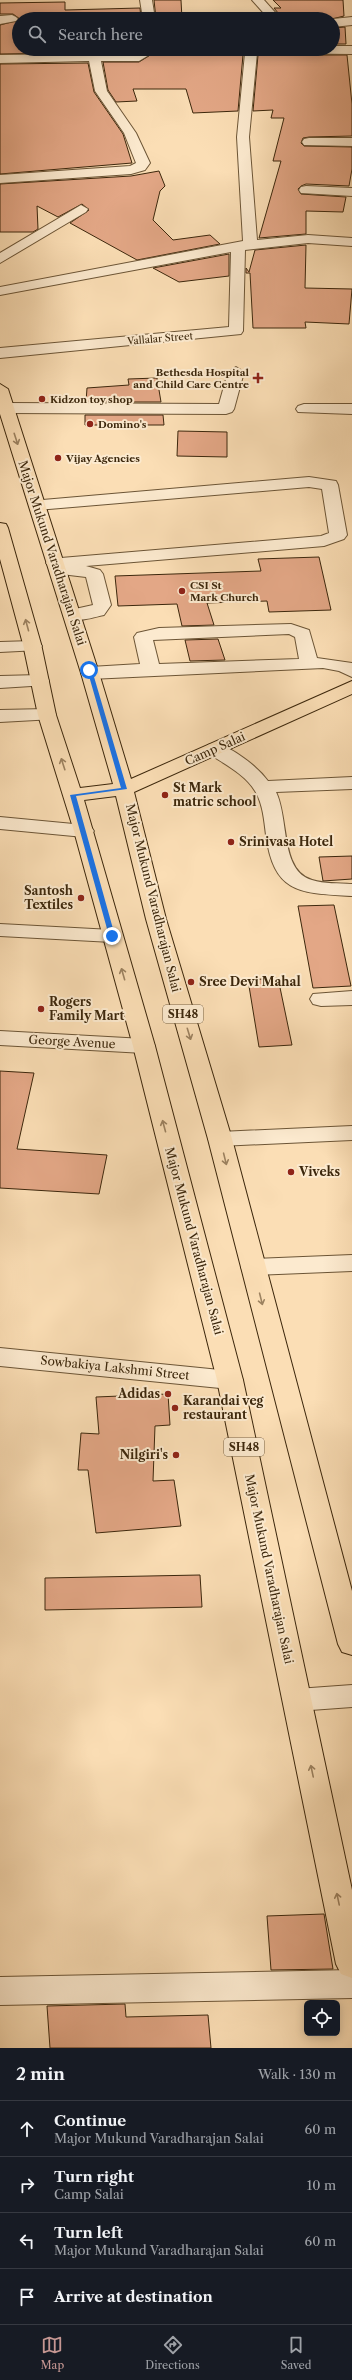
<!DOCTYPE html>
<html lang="en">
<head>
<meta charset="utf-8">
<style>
	:root { --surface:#171b24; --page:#20242c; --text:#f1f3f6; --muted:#9ea1a6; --line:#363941; --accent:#c59692 }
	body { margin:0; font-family:"Libre Caslon Text",serif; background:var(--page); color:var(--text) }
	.controls { position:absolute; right:12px; bottom:12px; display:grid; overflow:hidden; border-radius:6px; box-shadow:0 2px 10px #0003 }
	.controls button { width:36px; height:36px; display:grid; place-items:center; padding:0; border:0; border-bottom:1px solid var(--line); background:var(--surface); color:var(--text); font:20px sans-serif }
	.stop { position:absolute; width:12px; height:12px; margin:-9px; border:3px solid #1a73e8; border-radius:50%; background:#fff }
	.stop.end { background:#1a73e8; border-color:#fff; box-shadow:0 1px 4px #0008 }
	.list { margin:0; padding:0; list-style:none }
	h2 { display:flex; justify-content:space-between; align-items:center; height:52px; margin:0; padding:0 16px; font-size:17px }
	h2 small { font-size:13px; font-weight:400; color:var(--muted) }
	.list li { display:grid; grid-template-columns:26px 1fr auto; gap:12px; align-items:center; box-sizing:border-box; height:56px; padding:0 16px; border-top:1px solid var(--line) }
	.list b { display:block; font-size:15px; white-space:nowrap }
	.list p { margin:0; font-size:13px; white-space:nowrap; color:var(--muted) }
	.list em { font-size:13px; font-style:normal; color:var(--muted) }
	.icon { flex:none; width:22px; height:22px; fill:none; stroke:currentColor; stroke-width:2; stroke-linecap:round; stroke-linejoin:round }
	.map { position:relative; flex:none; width:352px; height:2048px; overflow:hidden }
	.search { position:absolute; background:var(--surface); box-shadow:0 2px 10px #0003; left:12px; right:12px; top:12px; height:44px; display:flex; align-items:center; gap:10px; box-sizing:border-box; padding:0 14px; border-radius:22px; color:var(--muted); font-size:15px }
	.sheet { height:276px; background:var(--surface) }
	nav { display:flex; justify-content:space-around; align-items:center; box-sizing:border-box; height:56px; border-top:1px solid var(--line); background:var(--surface); font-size:11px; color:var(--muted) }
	nav a { display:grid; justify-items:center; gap:2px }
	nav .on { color:var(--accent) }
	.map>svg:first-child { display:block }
	.building { fill:#e3a786; stroke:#3c270c }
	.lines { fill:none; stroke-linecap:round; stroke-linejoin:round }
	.minor-casing { stroke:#6c5536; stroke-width:2 }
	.major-casing { stroke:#3c270c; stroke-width:2 }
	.minor { fill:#fceacf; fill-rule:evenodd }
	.major { fill:#fbdeb5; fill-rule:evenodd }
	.oneway { stroke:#9c8260 }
	.route { fill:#1a73e8 }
	.poi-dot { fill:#8f2418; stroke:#fceacf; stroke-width:1.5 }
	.labels { text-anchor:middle; stroke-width:4; stroke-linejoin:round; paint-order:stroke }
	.far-street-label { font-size:10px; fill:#3c270c; stroke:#fceacf }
	.far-poi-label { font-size:10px; font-weight:bold; fill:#3c270c; stroke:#fceacf; text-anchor:start }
	.shield { fill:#fceacf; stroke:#766246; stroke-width:1 }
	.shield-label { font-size:11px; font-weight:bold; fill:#3c270c }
	.street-label { font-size:12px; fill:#3c270c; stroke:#fceacf }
	.poi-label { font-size:12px; font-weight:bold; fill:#3c270c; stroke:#fceacf; text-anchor:start }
</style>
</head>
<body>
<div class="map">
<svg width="352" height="2048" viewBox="0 0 352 2048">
	<rect width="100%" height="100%" fill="#fbdeb5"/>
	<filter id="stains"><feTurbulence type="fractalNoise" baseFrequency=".005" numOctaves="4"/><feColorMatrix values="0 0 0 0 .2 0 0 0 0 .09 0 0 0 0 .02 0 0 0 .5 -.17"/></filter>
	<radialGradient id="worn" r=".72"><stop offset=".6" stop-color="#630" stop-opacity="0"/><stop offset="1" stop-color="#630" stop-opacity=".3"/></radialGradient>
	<!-- building -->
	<path class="building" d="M154,0H181L182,19H156Z
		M273,0H343L344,16L332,19H283L274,8H281Z
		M65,2V10L140,8L141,19H20L13,14H0V3Z
		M19,20V49H141L137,52L0,54V25Z
		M345,27L346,44H333V28Z
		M160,49H183V53L243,55L238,111L193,113L186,89H133L137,101L116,102L108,90L103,62H139Z
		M258,55H347L352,104V136L309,137L303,138L301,143L304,146L352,147V169L349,186L306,184L301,186L298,189L301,194L346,197L343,212L306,211V234L259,238L281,161H273L284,118H271L273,110L253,111Z
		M88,63L94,92L123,134L132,163L0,174V64Z
		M159,171L165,186L160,191L153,220L173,240L210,235L220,244L137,260L70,223L89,210L82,204L58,217L37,206L38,229L33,232H0V184L131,176Z
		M306,245L305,288L352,289L349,324L305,322L306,328H253L250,273H246V268L249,272L255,250Z
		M229,254V276L179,282L153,268Z
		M157,378L161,402H86L87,388L129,385L128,379Z
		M85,415H163L164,425H85Z
		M178,431L227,432V457L177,456Z
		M319,557L331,610L269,612L267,601L207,603L214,625L182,626L177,604L118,606L115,576L261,571L258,559Z
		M218,639L225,660L190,661L185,640Z
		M352,856V879L323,881L319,857Z
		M334,905L351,986L313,988L298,906Z
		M278,978L292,1045L259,1047L248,980Z
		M0,1071L34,1073L17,1149L107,1155L99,1194L0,1188Z
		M168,1394L170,1425L155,1426L153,1481L174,1480L181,1526L96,1533L88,1470H78L81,1433L99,1434L96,1397Z
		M200,1575L202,1607L45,1610V1578Z
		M324,1914L333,1969L271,1970L267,1916Z
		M125,2004L126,2017L208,2015L211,2048H50L47,2006Z"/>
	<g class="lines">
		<!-- minor casing -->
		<g class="minor-casing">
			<path id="minor" d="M140,0H152L155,19H143Z
				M252,0H264L281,19H269Z
				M12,15L16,17L18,19L16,21L0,24V16Z
				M352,17V25L333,27V19Z
				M333,46H352V54L257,53L249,137L257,240L308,235L352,238V246L308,243L245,250L243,331L241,334L0,358V348L229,327L231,252L0,295V287L243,241L237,137L245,53L238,49H333Z
				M144,49H159L139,61H101L107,91L136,133L150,163L145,170L131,174L0,183V175L130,166L136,163L124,133L95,91L89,61L0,63V55L137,53Z
				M309,138H352V146L304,145L302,142L304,139Z
				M306,186L352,188V196L301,193L299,190L301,187Z
				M81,205L88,209L86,212L0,263V253Z
				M236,367L244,372L234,409L232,412L226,414L6,413L0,411V405L6,403L219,404L228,372Z
				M304,404H352V414L298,412L296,409L298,406Z
				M309,477L336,481L338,485L347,535L344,539L324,546L86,566L100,570L103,574L111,605L104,615C92,618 78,622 66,619L63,615L66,611L93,605L86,577L61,574L58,570L60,568L49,567L46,563L49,559L321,536L329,533L322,489L309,487L37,510L31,509L29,505L31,501Z
				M291,624L309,630L317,658L352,663V677L339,671L323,668L90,679L83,677L81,673L83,669L90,667L140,664L134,637L137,633L159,628ZM289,634L295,637L299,659L159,664L153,640Z
				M33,641L39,642L42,646L39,650L0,652V642Z
				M40,675L47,677L49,681L47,685L0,688V676Z
				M47,709L54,711L56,715L54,719L0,722V710Z
				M215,743C233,748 257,766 268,781L352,777V789L276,792C289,818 280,871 312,880C324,884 339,883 352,884V896C300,893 274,894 266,835C264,820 263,804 255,791C245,774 224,764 208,753L205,749L208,745Z
				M0,817L84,825L91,827L94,831L91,835L84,837L0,829Z
				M0,924L112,930L119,932L123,936L119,940L112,942L0,936Z
				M352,991V1005L321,1006L313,1004L310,999L313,994Z
				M0,1031L144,1039L152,1041L155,1046L152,1051L144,1053L0,1045Z
				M352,1126V1140L220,1146L212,1144L208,1139L212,1134L220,1132Z
				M352,1255V1271L253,1275L244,1273L241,1267L244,1261L253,1259Z
				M0,1348L230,1371L239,1374L243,1380L239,1386L230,1389L0,1366Z
				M352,1685V1707L297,1711L287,1708L283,1700L287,1692L297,1689Z
				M352,1970V1998L0,2005V1977Z"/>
		</g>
		<!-- major casing -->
		<g class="major-casing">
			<path id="major" d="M0,384L8,389L99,673L131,779L352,681V694L134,792L166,919L232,1139L352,1591V1655L342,1652L338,1644L208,1139L146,919L116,796L84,800L155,1046L243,1380L352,1890V1978L341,1974L336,1964L217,1380L133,1046L74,831L38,715L23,644L0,559V523L6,524L8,528L41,644L56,715L80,788L113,784L81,673L0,414Z"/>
		</g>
		<!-- minor -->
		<use href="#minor" class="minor"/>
		<!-- major -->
		<use href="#major" class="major"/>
	</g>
	<!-- one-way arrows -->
	<defs><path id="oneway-shaft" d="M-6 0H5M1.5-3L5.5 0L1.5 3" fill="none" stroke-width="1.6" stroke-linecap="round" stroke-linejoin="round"/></defs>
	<g class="oneway">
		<use href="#oneway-shaft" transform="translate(16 439) rotate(72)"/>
		<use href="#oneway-shaft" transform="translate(27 625) rotate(-105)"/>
		<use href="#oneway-shaft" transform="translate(63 764) rotate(-108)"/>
		<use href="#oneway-shaft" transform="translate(123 974) rotate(-106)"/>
		<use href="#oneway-shaft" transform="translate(189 1034) rotate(73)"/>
		<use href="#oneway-shaft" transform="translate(164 1126) rotate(-105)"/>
		<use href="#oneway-shaft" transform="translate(225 1159) rotate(76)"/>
		<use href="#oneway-shaft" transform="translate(261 1299) rotate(76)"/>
		<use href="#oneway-shaft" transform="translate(312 1771) rotate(-102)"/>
		<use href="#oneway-shaft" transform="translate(338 1899) rotate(-102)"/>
	</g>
	<!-- route -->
	<path class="route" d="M87,669L92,670L127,789L76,796L115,936L112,938L109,936L70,795L121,788Z"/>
	<!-- markers -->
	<g class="poi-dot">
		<path d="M256 372h4v4h4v4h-4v4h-4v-4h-4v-4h4z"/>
		<circle cx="42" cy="399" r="4"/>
		<circle cx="90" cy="424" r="4"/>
		<circle cx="58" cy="458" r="4"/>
		<circle cx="182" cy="591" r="4"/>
		<circle cx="165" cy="795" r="4"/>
		<circle cx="231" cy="842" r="4"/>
		<circle cx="81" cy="898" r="4"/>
		<circle cx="191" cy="982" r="4"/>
		<circle cx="41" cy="1009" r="4"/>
		<circle cx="291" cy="1172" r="4"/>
		<circle cx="168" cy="1394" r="4"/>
		<circle cx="175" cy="1408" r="4"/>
		<circle cx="176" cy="1455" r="4"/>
	</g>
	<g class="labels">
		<!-- far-street labels -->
		<g class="far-street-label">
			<text transform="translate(160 338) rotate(-5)" y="4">Vallalar Street</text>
		</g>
		<!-- far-poi labels -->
		<g class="far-poi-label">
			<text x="249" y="376" text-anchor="end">Bethesda Hospital<tspan x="249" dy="12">and Child Care Centre</tspan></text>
			<text x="50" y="403">Kidzon toy shop</text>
			<text x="98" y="428">Domino's</text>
			<text x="66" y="462">Vijay Agencies</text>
			<text x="190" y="589">CSI St<tspan x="190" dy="12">Mark Church</tspan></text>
		</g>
		<!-- shield labels -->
		<g class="shield">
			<rect x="163" y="1005" width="40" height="18" rx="3"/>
			<rect x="224" y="1438" width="40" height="18" rx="3"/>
		</g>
		<g class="shield-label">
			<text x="183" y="1018">SH48</text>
			<text x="244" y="1451">SH48</text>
		</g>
		<!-- street labels -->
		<g class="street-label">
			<text transform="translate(52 553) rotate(72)" y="4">Major Mukund Varadharajan Salai</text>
			<text transform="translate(215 749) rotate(-24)" y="4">Camp Salai</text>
			<text transform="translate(153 898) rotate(76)" y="4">Major Mukund Varadharajan Salai</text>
			<text transform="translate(72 1042) rotate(3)" y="4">George Avenue</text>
			<text transform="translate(194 1241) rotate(75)" y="4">Major Mukund Varadharajan Salai</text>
			<text transform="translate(115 1368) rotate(6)" y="4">Sowbakiya Lakshmi Street</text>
			<text transform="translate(269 1569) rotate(78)" y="4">Major Mukund Varadharajan Salai</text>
		</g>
		<!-- poi labels -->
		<g class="poi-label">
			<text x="173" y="792">St Mark<tspan x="173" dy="14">matric school</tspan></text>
			<text x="239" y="846">Srinivasa Hotel</text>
			<text x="73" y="895" text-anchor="end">Santosh<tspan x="73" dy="14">Textiles</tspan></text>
			<text x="199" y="986">Sree Devi Mahal</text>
			<text x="49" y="1006">Rogers<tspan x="49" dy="14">Family Mart</tspan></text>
			<text x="299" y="1176">Viveks</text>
			<text x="160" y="1398" text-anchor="end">Adidas</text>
			<text x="183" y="1405">Karandai veg<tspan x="183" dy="14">restaurant</tspan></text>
			<text x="168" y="1459" text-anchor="end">Nilgiri's</text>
		</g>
	</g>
	<rect width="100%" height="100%" filter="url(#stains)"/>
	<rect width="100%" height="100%" fill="url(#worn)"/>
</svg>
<div class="controls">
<button><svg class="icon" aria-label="locate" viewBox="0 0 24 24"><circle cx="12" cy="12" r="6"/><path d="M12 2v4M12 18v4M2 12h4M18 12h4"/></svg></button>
</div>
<div class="stop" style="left:89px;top:670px"></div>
<div class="stop end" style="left:112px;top:936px"></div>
<div class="search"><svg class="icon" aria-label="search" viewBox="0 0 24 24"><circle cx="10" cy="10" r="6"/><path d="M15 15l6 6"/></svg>Search here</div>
</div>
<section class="sheet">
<h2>2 min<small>Walk · 130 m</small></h2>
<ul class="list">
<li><svg class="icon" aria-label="ahead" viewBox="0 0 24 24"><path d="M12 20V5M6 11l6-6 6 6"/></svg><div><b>Continue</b><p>Major Mukund Varadharajan Salai</p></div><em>60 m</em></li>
<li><svg class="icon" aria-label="right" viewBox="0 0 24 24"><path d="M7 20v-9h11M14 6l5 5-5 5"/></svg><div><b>Turn right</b><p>Camp Salai</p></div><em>10 m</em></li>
<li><svg class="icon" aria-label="left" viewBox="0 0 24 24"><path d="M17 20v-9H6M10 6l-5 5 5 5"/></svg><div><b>Turn left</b><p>Major Mukund Varadharajan Salai</p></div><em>60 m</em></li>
<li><svg class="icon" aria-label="arrive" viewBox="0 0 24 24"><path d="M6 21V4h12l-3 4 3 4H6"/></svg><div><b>Arrive at destination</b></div></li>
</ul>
</section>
<nav>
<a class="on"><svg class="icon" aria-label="map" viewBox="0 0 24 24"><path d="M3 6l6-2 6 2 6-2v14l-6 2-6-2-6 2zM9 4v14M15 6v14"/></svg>Map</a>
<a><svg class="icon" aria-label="directions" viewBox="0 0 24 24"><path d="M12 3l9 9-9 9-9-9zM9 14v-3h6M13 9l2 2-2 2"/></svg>Directions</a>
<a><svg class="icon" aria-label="saved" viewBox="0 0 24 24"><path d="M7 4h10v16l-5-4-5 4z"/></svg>Saved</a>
</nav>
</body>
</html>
